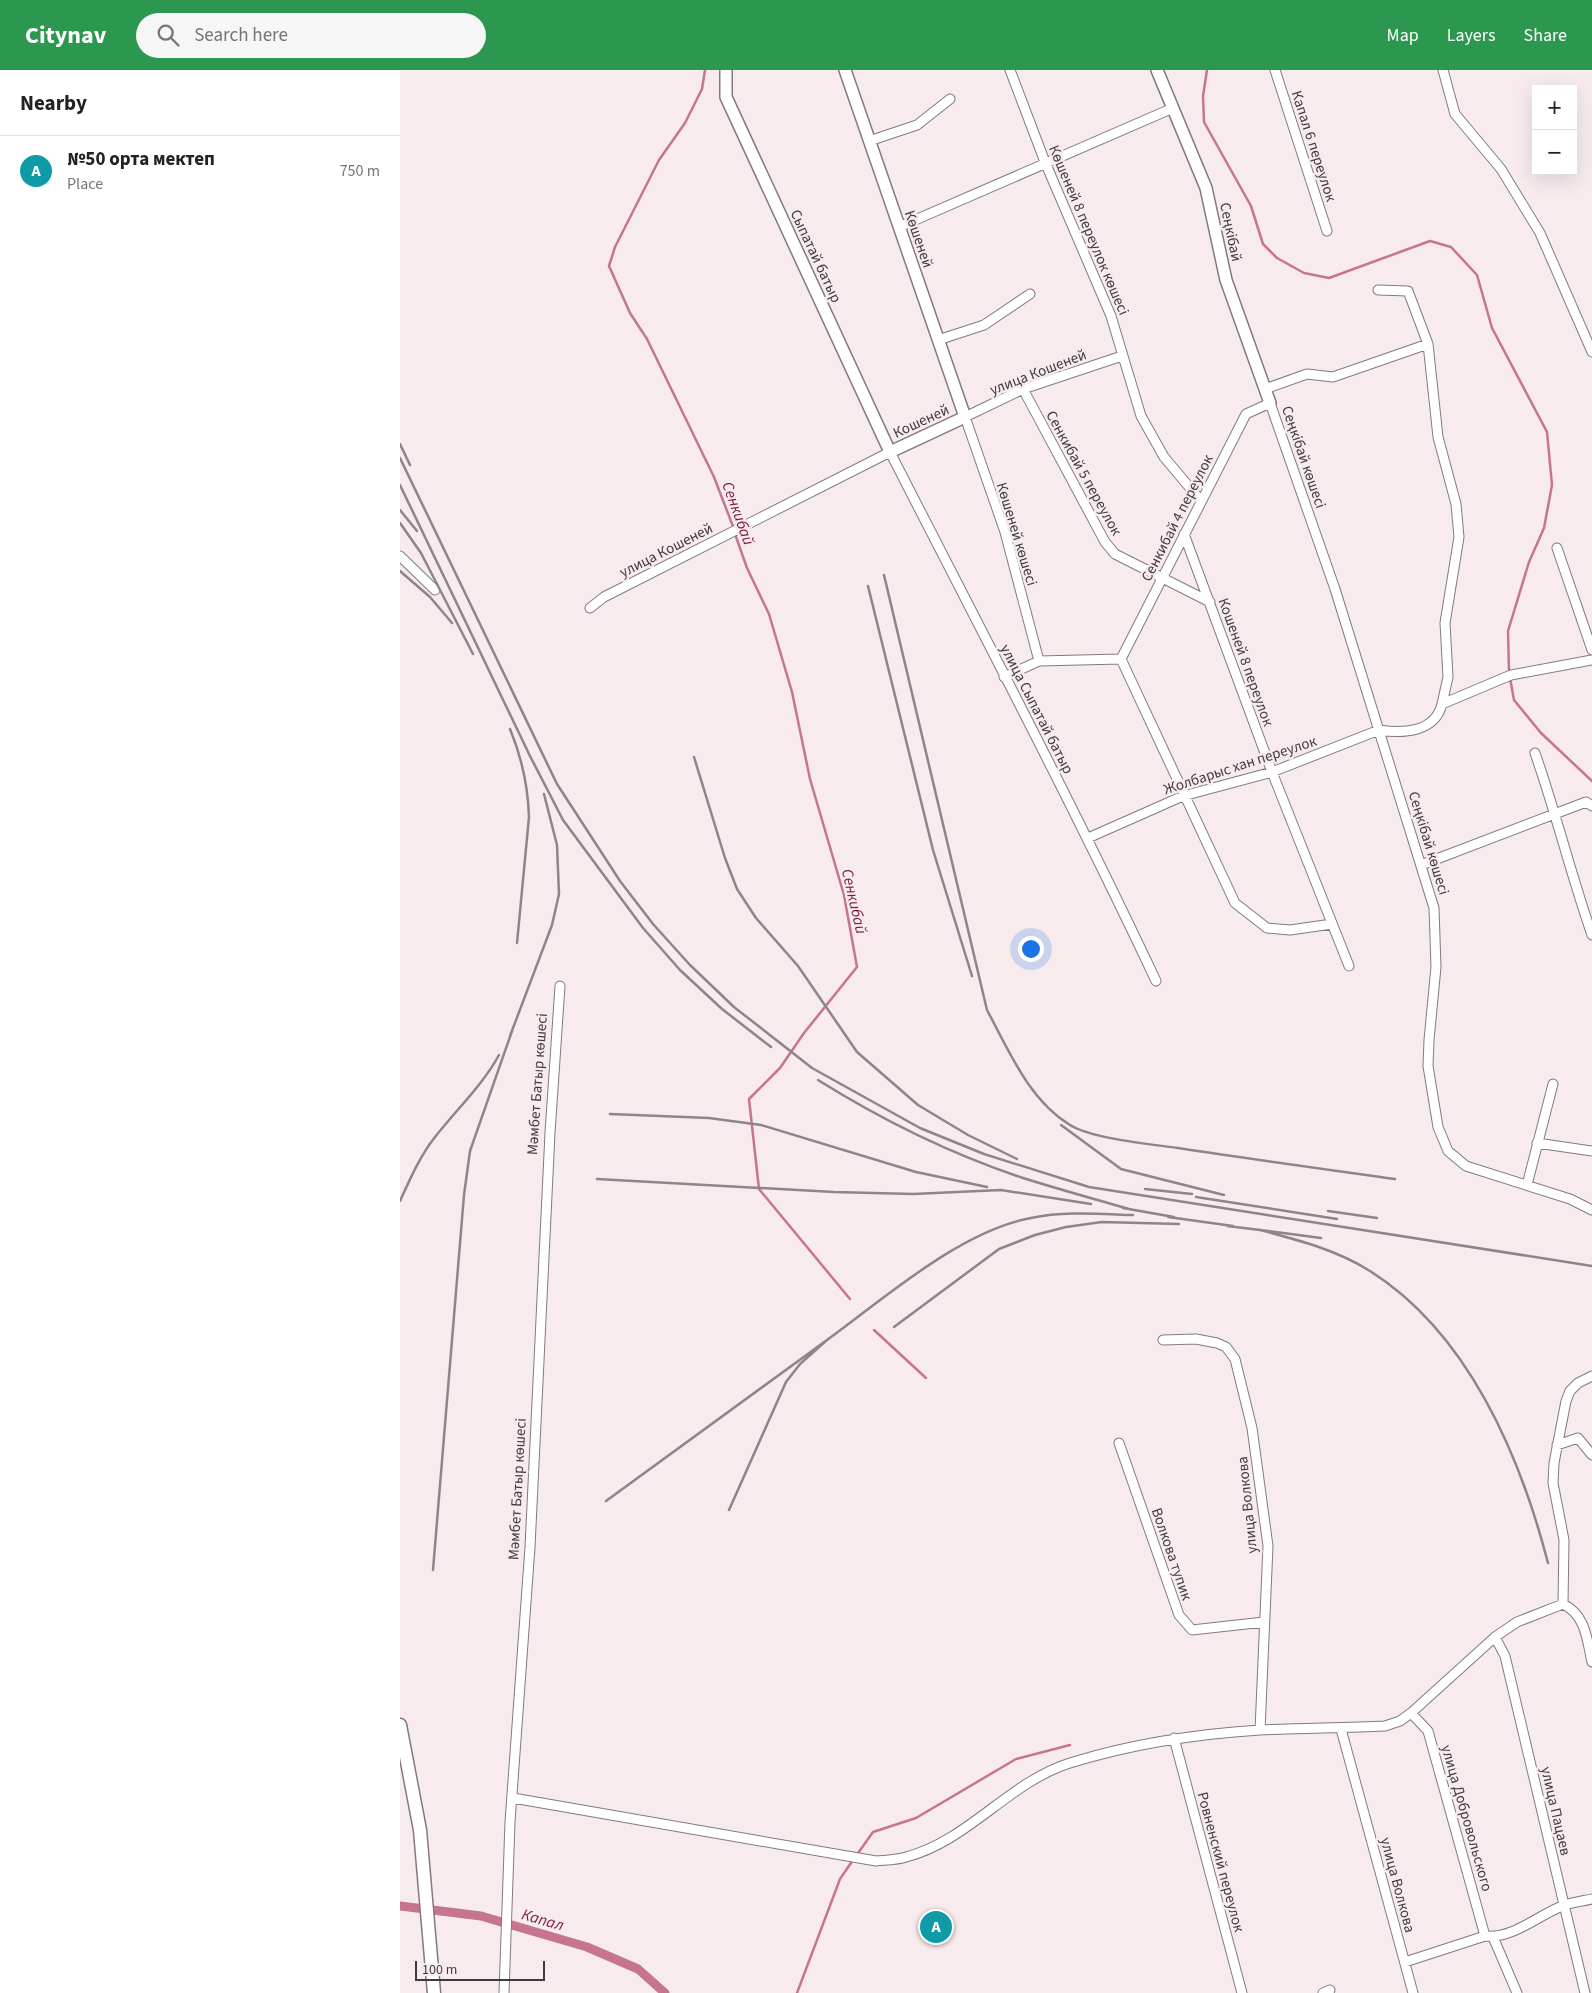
<!DOCTYPE html>
<html lang="en">
<head>
<meta charset="utf-8">
<style>
	:root { --surface:#fff; --page:#f6f6f6; --text:#222; --muted:#767676; --line:#e0e0e0; --accent:#2c974f }
	body { margin:0; font-family:"Source Sans 3",sans-serif; background:var(--page); color:var(--text) }
	.controls { position:absolute; right:15px; top:15px; display:grid; overflow:hidden; border-radius:0px; box-shadow:0 5px 20px #0002 }
	.controls button { width:45px; height:45px; display:grid; place-items:center; padding:0; border:0; border-bottom:1px solid var(--line); background:var(--surface); color:var(--text); font:25px sans-serif }
	.scale { position:absolute; left:15px; bottom:12px; width:130px; box-sizing:border-box; padding-left:5px; border:2px solid #3f3b3c; border-top:0; font-size:14px; line-height:18px; white-space:nowrap; color:#3f3b3c; -webkit-text-stroke:4px #f7ebee; paint-order:stroke }
	.you { position:absolute; left:630px; top:878px; width:18px; height:18px; margin:-12px; border:4px solid #fff; border-radius:50%; background:#1a73e8; box-shadow:0 0 0 8px #1a73e833 }
	.badge { display:grid; place-items:center; width:32px; height:32px; border-radius:50%; background:var(--accent); color:#fff; font-size:16px; font-weight:700 }
	.pin { position:absolute; translate:-50% -50%; border:2px solid #fff; box-shadow:0 1px 5px #0006 }
	.list { margin:0; padding:0; list-style:none }
	h2 { display:flex; justify-content:space-between; align-items:center; height:65px; margin:0; padding:0 20px; font-size:21px }
	h2 small { font-size:16px; font-weight:400; color:var(--muted) }
	.list li { display:grid; grid-template-columns:32px 1fr auto; gap:15px; align-items:center; box-sizing:border-box; height:70px; padding:0 20px; border-top:1px solid var(--line) }
	.list b { display:block; font-size:19px; white-space:nowrap }
	.list p { margin:0; font-size:16px; white-space:nowrap; color:var(--muted) }
	.list em { font-size:16px; font-style:normal; color:var(--muted) }
	.icon { flex:none; width:28px; height:28px; fill:none; stroke:currentColor; stroke-width:2; stroke-linecap:round; stroke-linejoin:round }
	.map { position:relative; flex:none; width:1192px; height:1923px; overflow:hidden }
	header { display:flex; align-items:center; gap:30px; box-sizing:border-box; height:70px; padding:0 25px; background:var(--accent); color:#fff }
	header strong { font-size:24px }
	nav { display:flex; gap:28px; margin-inline-start:auto; font-size:18px }
	.search { width:350px; height:45px; background:var(--page); display:flex; align-items:center; gap:12px; box-sizing:border-box; padding:0 18px; border-radius:28px; color:var(--muted); font-size:19px }
	main { display:flex }
	aside { flex:1; background:var(--surface) }
	.map>svg:first-child { display:block }
	.lines { fill:none; stroke-linecap:round; stroke-linejoin:round }
	.stream { stroke:#c7758f; stroke-width:2.5 }
	.canal { stroke:#c7758f; stroke-width:9 }
	.minor-casing { stroke:#84797c; stroke-width:11 }
	.tertiary-casing { stroke:#84797c; stroke-width:14 }
	.secondary-casing { stroke:#84797c; stroke-width:15 }
	.minor { stroke:#fff; stroke-width:9 }
	.tertiary { stroke:#fff; stroke-width:11 }
	.secondary { stroke:#fff; stroke-width:12 }
	.rail { stroke:#8d8587; stroke-width:2.5 }
	.labels { text-anchor:middle; stroke-width:5; stroke-linejoin:round; paint-order:stroke }
	.street-label { font-size:15px; fill:#3f3b3c; stroke:#f7ebee }
	.water-label { font-size:16px; font-style:italic; fill:#7c1943; stroke:#f7ebee }
</style>
</head>
<body>
<header>
<strong>Citynav</strong>
<div class="search"><svg class="icon" aria-label="search" viewBox="0 0 24 24"><circle cx="10" cy="10" r="6"/><path d="M15 15l6 6"/></svg>Search here</div>
<nav><a>Map</a><a>Layers</a><a>Share</a></nav>
</header>
<main>
<aside>
<h2>Nearby<small></small></h2>
<ul class="list">
<li><span class="badge" style="background:#0f9aa8">A</span><div><b>№50 орта мектеп</b><p>Place</p></div><em>750 m</em></li>
</ul>
</aside>
<div class="map">
<svg width="1192" height="1923" viewBox="0 0 1192 1923">
	<rect width="100%" height="100%" fill="#f7ebee"/>
	<g class="lines">
		<!-- stream -->
		<path class="stream" d="M305,0L302,19L285,53L259,90L215,177L209,196L230,243L247,269L314,407L334,459
			M807,0L803,26L804,52L851,136L863,174L877,188L904,203L929,208L1030,171L1051,177L1077,205L1092,258L1147,362L1152,415L1144,458L1129,492L1108,561L1109,602
			M335,464L347,498L369,544L392,622L410,709L444,825L457,897L404,963L380,998L349,1029L359,1119L450,1229
			M1110,608L1114,630L1141,663L1192,711
			M474,1260L526,1308
			M456,1786L473,1762L516,1748L616,1689L670,1675
			M397,1923L440,1809L453,1790"/>
		<!-- canal -->
		<path class="canal" d="M0,1836L81,1846L187,1877L238,1899L265,1923"/>
		<!-- minor casing -->
		<g class="minor-casing">
			<path id="minor" d="M610,0L645,92L711,246L741,346L764,387L801,431
				M875,0L927,161
				M1043,0L1055,44L1101,99L1140,163L1192,282
				M469,71L517,55L550,29
				M499,157L773,38
				M978,220L1008,221L1028,274L1038,367L1056,434L1059,467L1045,553L1048,607L1042,634
				M538,270L584,255L630,224
				M623,319L705,472L715,484L810,532
				M865,319L907,304L933,307L1028,274
				M784,464L872,702L949,896
				M1157,478L1192,580
				M0,486L35,520
				M190,538L204,527L490,382C580,558 672,733 756,911
				M721,589L846,344L870,333L935,519L1034,838L1036,897L1029,970L1028,996L1038,1057L1048,1081L1066,1096L1170,1129L1192,1140
				M639,591L605,462L565,347L623,319L722,286
				M604,607L639,591L721,589L835,833L867,858L890,860L932,854
				M1135,683C1156,743 1171,805 1192,865
				M688,768L783,726L872,702L979,660C1004,664 1035,662 1042,634L1111,605L1192,590
				M1021,795L1186,732L1192,736
				M1137,1073L1192,1081
				M1127,1115L1153,1014
				M763,1270L796,1269L817,1273L826,1277L835,1289L852,1358L868,1476L860,1660
				M719,1373L779,1545L792,1560L864,1552
				M1157,1375L1178,1368L1192,1385
				M1163,1534C1186,1545 1187,1570 1192,1592
				M1095,1567L1105,1586L1185,1923
				M1011,1643L1028,1661L1085,1866
				M941,1659L1013,1923
				M774,1668L842,1923
				M113,1728L476,1791C486,1790 497,1790 506,1787C568,1771 609,1712 670,1693C731,1674 796,1664 860,1660C901,1658 943,1658 985,1656L1000,1651L1011,1643L1095,1567L1117,1552L1163,1534L1164,1470L1153,1413L1154,1393L1166,1331L1170,1321L1178,1313L1192,1306
				M1093,1867L1117,1923
				M1005,1892L1085,1866C1114,1869 1139,1844 1165,1835C1174,1832 1183,1831 1192,1829
				M104,1923L110,1752L130,1477L150,1063L160,916
				M923,1923L930,1920"/>
		</g>
		<!-- tertiary casing -->
		<g class="tertiary-casing">
			<path id="tertiary" d="M326,0V27L490,382L565,347L445,0
				M757,0L806,118L826,210L870,333"/>
		</g>
		<!-- secondary casing -->
		<g class="secondary-casing">
			<path id="secondary" d="M0,1655L20,1760L34,1923"/>
		</g>
		<!-- minor -->
		<use href="#minor" class="minor"/>
		<!-- tertiary -->
		<use href="#tertiary" class="tertiary"/>
		<!-- secondary -->
		<use href="#secondary" class="secondary"/>
		<!-- rail -->
		<path class="rail" d="M0,374L10,395
			M0,388L157,714L220,811L253,854L290,895L334,937L412,998L520,1058L584,1084L689,1117L1192,1196
			M0,415L130,686L163,750L243,858L280,900L322,939L371,977
			M0,440L17,461
			M0,453L21,483L73,584
			M0,501L30,527L52,553
			M484,505L587,940C609,981 629,1030 670,1055C693,1069 750,1074 778,1078C850,1089 923,1099 995,1109
			M468,516L533,780L572,906
			M110,659C122,688 128,716 129,747L117,873
			M294,687L325,788L337,819L356,848L398,896L457,982L518,1035L568,1065L617,1089
			M110,966L152,855L159,824L157,775L144,724
			M418,1010C482,1050 551,1084 623,1108C658,1119 694,1129 729,1139
			M210,1044L309,1048L361,1055L516,1102L587,1117
			M661,1055L721,1099L824,1125
			M197,1109L434,1122L513,1124L601,1120L691,1134
			M745,1119L792,1124
			M796,1127L937,1149
			M0,1131C10,1109 20,1086 35,1067C56,1040 82,1016 99,985
			M723,1138L774,1147
			M928,1141L977,1148
			M768,1147L833,1156
			M827,1156L860,1160
			M921,1168L860,1160C898,1170 937,1180 970,1201C1068,1263 1120,1385 1148,1493
			M494,1257L599,1179L635,1165L666,1157L702,1152L779,1154
			M427,1270C485,1228 560,1161 631,1148C665,1141 699,1144 733,1145
			M206,1431L427,1270L400,1294L386,1312L329,1440
			M33,1500L64,1125L70,1081L112,961"/>
	</g>
	<g class="labels">
		<!-- street labels -->
		<g class="street-label">
			<text transform="translate(914 76) rotate(72)" y="5">Капал 6 переулок</text>
			<text transform="translate(689 160) rotate(67)" y="5">Көшеней 8 переулок көшесі</text>
			<text transform="translate(831 162) rotate(78)" y="5">Сеңкібай</text>
			<text transform="translate(519 169) rotate(71)" y="5">Көшеней</text>
			<text transform="translate(416 186) rotate(65)" y="5">Сыпатай батыр</text>
			<text transform="translate(638 302) rotate(-21)" y="5">улица Кошеней</text>
			<text transform="translate(521 351) rotate(-25)" y="5">Кошеней</text>
			<text transform="translate(904 387) rotate(71)" y="5">Сеңкібай көшесі</text>
			<text transform="translate(684 403) rotate(61)" y="5">Сенкибай 5 переулок</text>
			<text transform="translate(777 448) rotate(-63)" y="5">Сенкибай 4 переулок</text>
			<text transform="translate(617 464) rotate(73)" y="5">Көшеней көшесі</text>
			<text transform="translate(266 480) rotate(-27)" y="5">улица Кошеней</text>
			<text transform="translate(846 592) rotate(70)" y="5">Кошеней 8 переулок</text>
			<text transform="translate(637 639) rotate(63)" y="5">улица Сыпатай батыр</text>
			<text transform="translate(840 695) rotate(-18)" y="5">Жолбарыс хан переулок</text>
			<text transform="translate(1029 773) rotate(73)" y="5">Сеңкібай көшесі</text>
			<text transform="translate(137 1014) rotate(-86)" y="5">Мәмбет Батыр көшесі</text>
			<text transform="translate(117 1419) rotate(-87)" y="5">Мәмбет Батыр көшесі</text>
			<text transform="translate(847 1435) rotate(-96)" y="5">улица Волкова</text>
			<text transform="translate(772 1484) rotate(71)" y="5">Волкова тупик</text>
			<text transform="translate(1156 1741) rotate(77)" y="5">улица Пацаев</text>
			<text transform="translate(1067 1748) rotate(74)" y="5">улица Добровольского</text>
			<text transform="translate(821 1792) rotate(75)" y="5">Ровненский переулок</text>
			<text transform="translate(998 1815) rotate(75)" y="5">улица Волкова</text>
		</g>
		<!-- water labels -->
		<g class="water-label">
			<text transform="translate(339 443) rotate(70)" y="6">Сенкибай</text>
			<text transform="translate(455 831) rotate(77)" y="6">Сенкибай</text>
			<text transform="translate(143 1849) rotate(16)" y="6">Капал</text>
		</g>
	</g>
</svg>
<div class="controls">
<button>+</button>
<button>−</button>
</div>
<div class="scale">100 m</div>
<div class="you"></div>
<div class="pin badge" style="left:536px;top:1857px;background:#0f9aa8">A</div>
</div>
</main>
</body>
</html>
